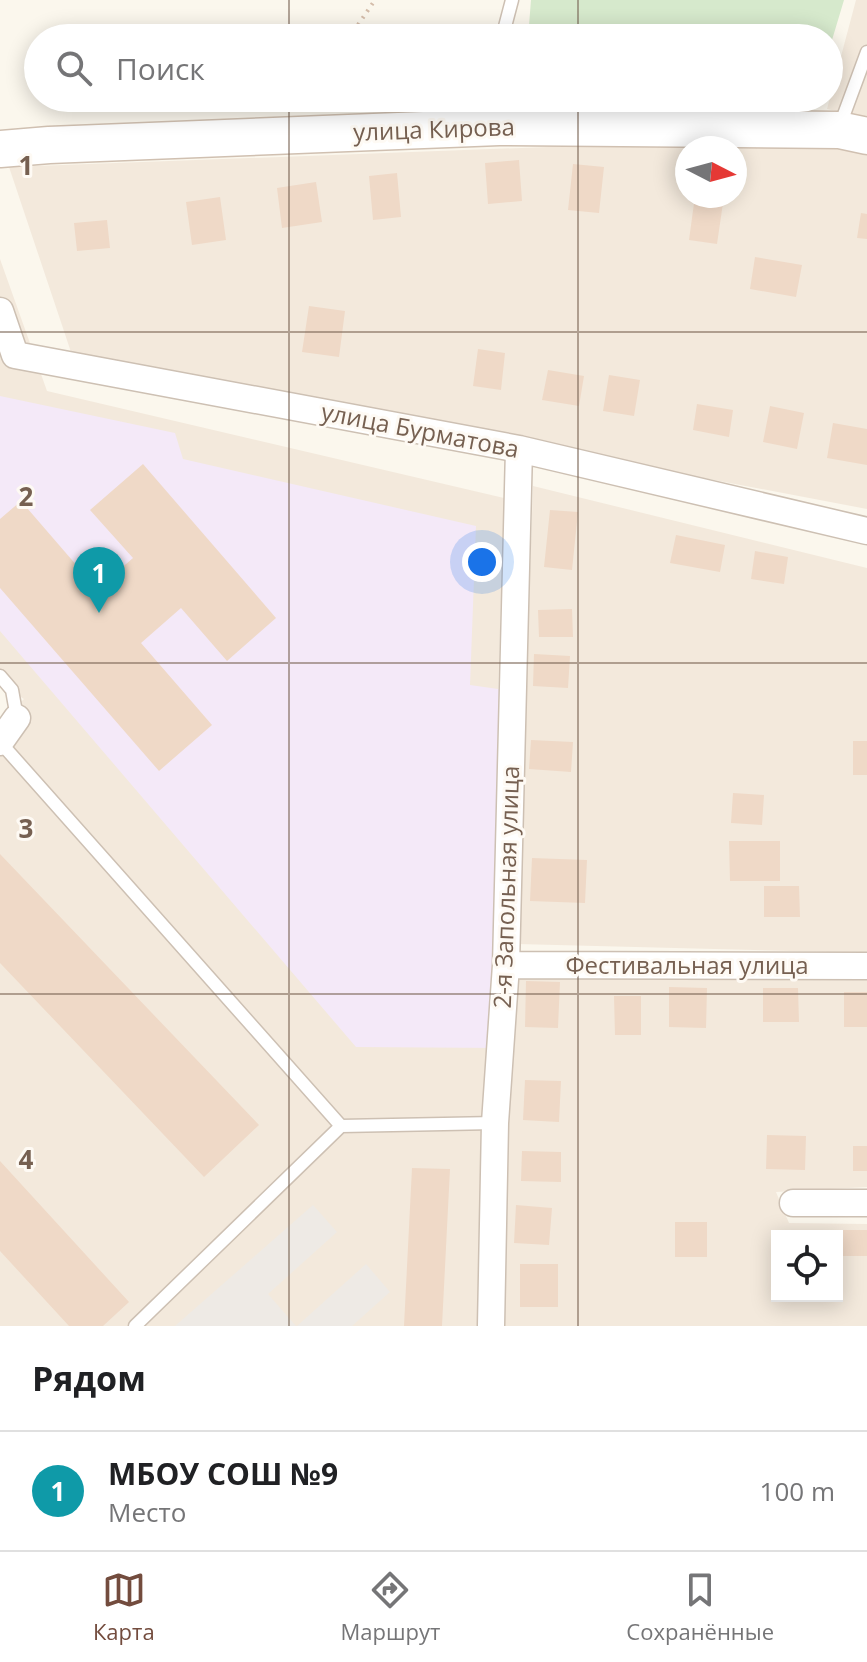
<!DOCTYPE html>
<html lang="ru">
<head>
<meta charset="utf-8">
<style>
	:root { --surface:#fff; --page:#f6f6f6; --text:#202124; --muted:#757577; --line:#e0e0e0; --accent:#734c3e }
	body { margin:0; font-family:"Open Sans",sans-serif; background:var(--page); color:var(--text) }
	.controls { position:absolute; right:24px; bottom:24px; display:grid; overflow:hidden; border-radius:0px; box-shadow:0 4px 20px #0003 }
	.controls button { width:72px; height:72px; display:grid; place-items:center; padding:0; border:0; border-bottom:2px solid var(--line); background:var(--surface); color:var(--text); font:40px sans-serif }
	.compass { position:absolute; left:675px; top:136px; width:72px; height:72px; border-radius:50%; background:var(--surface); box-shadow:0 4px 20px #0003; rotate:96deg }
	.you { position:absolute; left:482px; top:562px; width:28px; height:28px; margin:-20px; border:6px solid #fff; border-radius:50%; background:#1a73e8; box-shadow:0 0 0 12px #1a73e833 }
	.badge { display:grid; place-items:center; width:52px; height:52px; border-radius:50%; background:var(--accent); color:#fff; font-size:26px; font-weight:700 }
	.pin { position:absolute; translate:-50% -66px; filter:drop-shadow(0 2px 4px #0008) }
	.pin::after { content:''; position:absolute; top:42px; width:28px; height:24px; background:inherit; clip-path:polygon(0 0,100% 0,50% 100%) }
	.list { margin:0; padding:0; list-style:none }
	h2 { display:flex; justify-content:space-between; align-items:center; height:104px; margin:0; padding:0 32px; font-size:34px }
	h2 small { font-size:26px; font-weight:400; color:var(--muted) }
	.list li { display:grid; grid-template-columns:52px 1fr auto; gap:24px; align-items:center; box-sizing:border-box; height:120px; padding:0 32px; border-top:2px solid var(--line) }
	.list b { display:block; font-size:30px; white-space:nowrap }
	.list p { margin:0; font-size:26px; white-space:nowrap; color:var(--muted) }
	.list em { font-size:26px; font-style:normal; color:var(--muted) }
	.icon { flex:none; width:44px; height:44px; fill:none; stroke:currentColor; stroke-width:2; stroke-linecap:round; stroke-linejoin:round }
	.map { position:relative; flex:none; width:867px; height:1326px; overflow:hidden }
	.search { position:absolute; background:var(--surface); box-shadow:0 4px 20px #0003; left:24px; right:24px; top:24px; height:88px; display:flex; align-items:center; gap:20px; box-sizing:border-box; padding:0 28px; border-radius:44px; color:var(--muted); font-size:30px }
	.sheet { height:224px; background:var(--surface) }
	nav { display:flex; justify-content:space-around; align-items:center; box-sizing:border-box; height:112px; border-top:2px solid var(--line); background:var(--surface); font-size:22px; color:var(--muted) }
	nav a { display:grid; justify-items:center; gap:4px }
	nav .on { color:var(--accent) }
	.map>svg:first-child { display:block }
	.residential { fill:#f3e9dc; fill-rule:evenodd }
	.industrial { fill:#eeeae5 }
	.education { fill:#f4e9f8 }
	.green { fill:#d6e9cc }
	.building { fill:#efd9c7 }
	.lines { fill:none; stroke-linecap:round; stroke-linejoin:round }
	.lane-casing { stroke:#cdc0b3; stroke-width:15 }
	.street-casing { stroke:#cdc0b3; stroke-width:29 }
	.secondary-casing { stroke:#d0c0b1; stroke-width:39 }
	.path { stroke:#d4bca9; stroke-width:4; stroke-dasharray:2 6; stroke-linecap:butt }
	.lane { stroke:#fff; stroke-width:12 }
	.street { stroke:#fff; stroke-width:26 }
	.secondary { stroke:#fff; stroke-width:36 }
	.grid { fill:none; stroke:#766051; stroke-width:2; stroke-opacity:0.55 }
	.labels { text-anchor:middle; stroke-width:6; stroke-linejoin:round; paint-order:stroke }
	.street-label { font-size:24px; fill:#766051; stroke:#fefaf4 }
	.grid-label { font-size:26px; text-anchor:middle; font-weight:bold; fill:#766051; stroke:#fefaf4; stroke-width:6; stroke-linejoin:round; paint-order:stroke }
</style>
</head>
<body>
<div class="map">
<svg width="867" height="1326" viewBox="0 0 867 1326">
	<rect width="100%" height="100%" fill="#fbf7ed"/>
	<!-- residential -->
	<path class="residential" d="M856,0H867V118L827,109Z
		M815,137L867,148V509L73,358L9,167ZM687,148H735V196H687Z
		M0,259L47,391L504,498L479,1326H0V722L24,699L0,684Z
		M533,486L867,568V953L517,944Z
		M511,974L867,978V1187L776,1192L789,1223L867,1224V1326H502ZM777,1236H837V1296H777Z"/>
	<!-- industrial -->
	<path class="industrial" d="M313,1205L337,1232L268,1294L296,1326H175Z
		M366,1264L390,1292L352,1326H297Z"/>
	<!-- education -->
	<path class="education" d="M0,396L175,433L183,459L476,526L470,685L505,690L504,1048L356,1047L0,631Z"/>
	<!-- green -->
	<path class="green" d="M531,0H844L829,50V38H528Z"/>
	<!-- building -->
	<path class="building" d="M519,160L522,201L488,204L485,163Z
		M573,164L604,167L599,213L568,210Z
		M397,173L401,217L373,220L369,176Z
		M316,182L322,222L282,228L277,188Z
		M695,196H724L717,244L689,240Z
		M220,197L226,240L192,245L186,202Z
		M861,213L867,214V239L857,238Z
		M107,220L110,248L77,251L74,223Z
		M755,257L802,265L796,297L750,289Z
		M309,306L345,311L339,357L302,352Z
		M478,349L505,353L501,390L473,386Z
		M548,370L584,376L579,406L542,400Z
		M609,375L640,380L634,416L603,411Z
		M697,404L733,410L729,437L693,430Z
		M770,406L804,413L797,449L763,442Z
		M833,423L867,429V465L827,458Z
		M143,464L276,618L227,661L181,608L141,643L212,725L159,771L0,588V519L21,501L97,589L133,558L90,510Z
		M550,510L578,512L572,570L544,567Z
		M676,535L725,545L720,572L670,563Z
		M755,551L788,557L784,584L751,579Z
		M572,609L573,637H539L538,610Z
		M534,654L570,656L568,688L533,686Z
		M531,740L573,742L571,772L529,769Z
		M853,741H867V775H853Z
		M733,793L764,795L762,825L731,823Z
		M729,841H780V881H730Z
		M0,854L259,1125L204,1177L0,963Z
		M532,858L587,860L585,903L530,901Z
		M764,886H799L800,917H764Z
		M526,981L560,982L558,1028L525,1027Z
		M669,987L707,988L706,1028L669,1027Z
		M763,988H798L799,1022H763Z
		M844,992H867V1027H844Z
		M614,996H641V1035H615Z
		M525,1080L561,1081L559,1122L523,1120Z
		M767,1135L806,1136L805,1170L766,1169Z
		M853,1146H867V1171H853Z
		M522,1151L561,1152V1182L521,1181Z
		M0,1161L129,1302L103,1326H69L0,1251Z
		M412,1168L450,1169L442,1326H404Z
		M516,1205L552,1208L549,1245L514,1243Z
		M675,1222H707V1257H675Z
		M843,1230H867V1256H842Z
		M520,1264H558V1307H520Z"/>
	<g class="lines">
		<!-- lane casing -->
		<g class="lane-casing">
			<path id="lane" d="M502,38L512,0
				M500,123L501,98
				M839,128L867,52
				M0,676L12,690L17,718
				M0,742L341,1126L495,1123
				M135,1326L341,1126"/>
		</g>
		<!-- street casing -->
		<g class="street-casing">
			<path id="street" d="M0,311L15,355L519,449L867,531
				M0,742L17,718
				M506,965L867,966
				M793,1203H867
				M491,1326L495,1123L506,965L519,449"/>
		</g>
		<!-- secondary casing -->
		<g class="secondary-casing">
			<path id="secondary" d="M0,149L49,145L499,127L839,130L867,136"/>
		</g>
		<!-- path -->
		<path class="path" d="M349,38L375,0
			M829,79L839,80
			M209,106L290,98"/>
		<!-- lane -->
		<use href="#lane" class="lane"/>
		<!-- street -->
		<use href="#street" class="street"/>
		<!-- secondary -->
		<use href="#secondary" class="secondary"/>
	</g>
	<!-- grid -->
	<path class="grid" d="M289,0V38M578,0V38M289,98V1326M578,98V1326M0,332H867M0,663H867M0,994H867"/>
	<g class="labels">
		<!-- street labels -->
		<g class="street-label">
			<text transform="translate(434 130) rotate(-2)" y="8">улица Кирова</text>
			<text transform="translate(420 431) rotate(11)" y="8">улица Бурматова</text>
			<text transform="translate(507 887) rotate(-88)" y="8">2-я Запольная улица</text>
			<text x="687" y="974">Фестивальная улица</text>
		</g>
	</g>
	<g class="grid-label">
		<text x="26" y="175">1</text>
		<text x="26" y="506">2</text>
		<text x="26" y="838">3</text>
		<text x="26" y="1169">4</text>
	</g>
</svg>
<div class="controls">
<button><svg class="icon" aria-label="locate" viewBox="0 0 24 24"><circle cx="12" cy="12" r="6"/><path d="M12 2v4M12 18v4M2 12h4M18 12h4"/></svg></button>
</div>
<svg class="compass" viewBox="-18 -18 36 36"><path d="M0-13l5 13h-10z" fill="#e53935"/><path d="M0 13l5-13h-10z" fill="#757577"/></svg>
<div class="you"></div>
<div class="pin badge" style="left:99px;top:613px;background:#0f9aa8">1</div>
<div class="search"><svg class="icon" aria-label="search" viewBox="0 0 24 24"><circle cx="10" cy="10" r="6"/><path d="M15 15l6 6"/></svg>Поиск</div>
</div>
<section class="sheet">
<h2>Рядом<small></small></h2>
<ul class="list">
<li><span class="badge" style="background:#0f9aa8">1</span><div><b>МБОУ СОШ №9</b><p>Место</p></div><em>100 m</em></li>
</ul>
</section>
<nav>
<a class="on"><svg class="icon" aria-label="map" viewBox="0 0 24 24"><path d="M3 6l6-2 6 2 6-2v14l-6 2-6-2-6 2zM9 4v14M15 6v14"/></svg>Карта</a>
<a><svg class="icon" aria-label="directions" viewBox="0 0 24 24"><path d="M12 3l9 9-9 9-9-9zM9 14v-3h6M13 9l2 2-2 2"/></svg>Маршрут</a>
<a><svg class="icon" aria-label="saved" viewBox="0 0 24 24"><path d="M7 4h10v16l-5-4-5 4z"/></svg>Сохранённые</a>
</nav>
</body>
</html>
